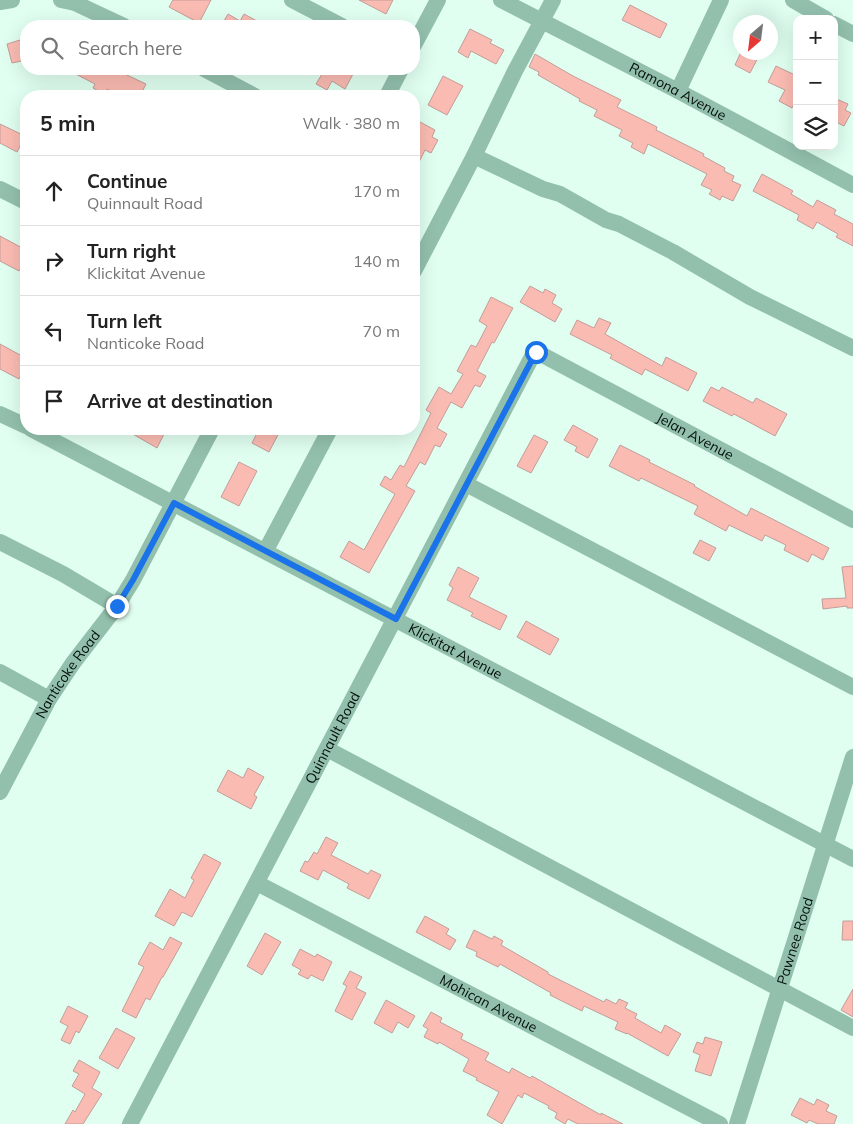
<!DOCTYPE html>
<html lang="en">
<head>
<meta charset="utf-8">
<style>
	:root { --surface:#fff; --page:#f6f6f6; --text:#222; --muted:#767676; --line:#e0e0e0 }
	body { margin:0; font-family:Mulish,sans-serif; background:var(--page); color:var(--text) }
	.controls { position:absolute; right:15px; top:15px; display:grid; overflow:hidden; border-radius:10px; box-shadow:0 5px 20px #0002 }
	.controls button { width:45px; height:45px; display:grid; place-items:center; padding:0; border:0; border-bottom:1px solid var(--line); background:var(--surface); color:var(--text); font:25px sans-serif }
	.compass { position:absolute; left:733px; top:15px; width:45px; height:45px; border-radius:50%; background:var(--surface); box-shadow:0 5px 20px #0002; rotate:208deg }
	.stop { position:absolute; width:15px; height:15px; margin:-11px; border:4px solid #1a73e8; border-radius:50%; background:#fff }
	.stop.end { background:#1a73e8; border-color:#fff; box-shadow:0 1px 5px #0008 }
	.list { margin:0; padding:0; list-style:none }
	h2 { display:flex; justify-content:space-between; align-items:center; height:65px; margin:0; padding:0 20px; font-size:21px }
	h2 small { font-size:16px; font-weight:400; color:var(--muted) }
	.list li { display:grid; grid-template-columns:32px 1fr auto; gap:15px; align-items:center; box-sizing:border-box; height:70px; padding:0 20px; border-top:1px solid var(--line) }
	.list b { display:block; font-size:19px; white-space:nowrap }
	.list p { margin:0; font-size:16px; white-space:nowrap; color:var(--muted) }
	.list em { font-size:16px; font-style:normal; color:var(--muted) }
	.icon { flex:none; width:28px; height:28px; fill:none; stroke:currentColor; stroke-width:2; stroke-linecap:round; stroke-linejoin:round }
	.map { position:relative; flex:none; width:853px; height:1124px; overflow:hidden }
	.search { position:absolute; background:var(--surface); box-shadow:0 5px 20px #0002; left:20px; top:20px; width:400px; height:55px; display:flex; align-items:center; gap:12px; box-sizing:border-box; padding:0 18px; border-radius:20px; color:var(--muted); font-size:19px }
	.panel { position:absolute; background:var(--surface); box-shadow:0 5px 20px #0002; left:20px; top:90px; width:400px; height:345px; border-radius:20px }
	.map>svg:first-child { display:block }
	.building { fill:#fabbb2; stroke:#c39d98 }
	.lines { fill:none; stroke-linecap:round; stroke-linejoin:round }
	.minor { stroke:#93c0ad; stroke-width:16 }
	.route { stroke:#1a73e8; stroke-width:6 }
	.labels { text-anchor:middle; stroke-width:4.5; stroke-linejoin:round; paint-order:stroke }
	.street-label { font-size:14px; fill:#030f0a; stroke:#e0fff1 }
</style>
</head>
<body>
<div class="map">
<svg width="853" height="1124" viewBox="0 0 853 1124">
	<rect width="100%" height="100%" fill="#e0fff1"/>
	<!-- building -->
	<path class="building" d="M173,0H211L199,23L169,7Z
		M359,0H393L386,14Z
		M630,5L667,24L660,38L622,20Z
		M228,14L240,21L244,14L266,26H221Z
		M470,29L492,40L490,43L504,50L496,64L471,51L468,58L458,52Z
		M20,40L21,45L26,44V60L12,63L7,44Z
		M741,52H761L750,73L735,65Z
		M535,54L573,76L621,100L617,107L657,127L656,130L704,154L703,156L725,168L724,171L734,176L732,181L741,185L733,201L722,196L720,200L709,194L712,190L701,185L707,174L648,144L644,154L631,147L633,143L619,136L622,130L594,116L597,110L579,101L580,99L538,75L539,72L529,67Z
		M776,66L797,76V84L793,92L797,95V98L792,108L779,101L785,90L768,82Z
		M66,69H114L146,84L143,90L156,96H122L107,89L104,94L93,88L95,84Z
		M325,69H343L353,74L345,89L332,81L327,90L316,84Z
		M443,76L463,86L447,115L428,105Z
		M834,98L848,104L845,110L851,113L844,126L838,123L834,129Z
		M420,122L435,130L432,137L438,140L431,153L425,150L414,172V135Z
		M0,124L25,136L17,152L0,143Z
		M762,174L793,191L791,194L813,207L817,200L836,210L834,214L853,224V246L836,237L838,234L817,222L813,229L797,220L799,215L753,191Z
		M0,236L26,250V258L19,271L0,261Z
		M530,286L543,293L545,289L556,295L552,303L562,309L555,322L520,302Z
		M491,297L513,308L494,343L492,342L477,371L486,376L480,387L475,385L462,408L451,402L437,428L447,434L440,447L435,445L425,465L420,462L406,486L415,491L369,573L340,557L349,541L364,550L395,494L380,485L385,476L391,480L400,465L404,467L431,413L426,410L439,387L451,394L463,374L457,371L471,345L476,347L487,326L479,321Z
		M599,318L611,323L605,334L662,366L666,357L697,373L688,391L645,369L642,375L610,358L612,355L570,334L577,320L594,328Z
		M0,344L22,356L20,361L26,365L19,379L0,369Z
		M711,387L719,391L722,387L753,403L756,398L787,414L775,436L734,414L732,416L703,401Z
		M573,425L598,439L588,458L575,451L577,447L564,440Z
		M124,429H160L165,432L157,448Z
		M259,429H281L269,452L252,443Z
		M534,435L548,442L531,473L517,466Z
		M620,445L650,460L649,462L695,485L694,486L747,516L751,508L829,548L823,560L812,554L808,562L784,550L786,545L765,535L762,541L729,525L726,531L694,514L698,506L641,478L639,481L609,466Z
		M239,462L257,471L239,506L221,497Z
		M700,540L716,548L709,561L693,553Z
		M853,566V608H847V606L823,609L822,599L846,598L842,567Z
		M458,567L479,578L469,597L507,616L500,630L471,616L473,613L447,600L453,588L449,585Z
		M526,621L559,639L550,655L517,637Z
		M248,768L264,777L254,795L257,797L251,809L217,791L228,770L243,778Z
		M326,837L338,843L331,855L368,874L371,870L381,875L369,899L347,888L349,884L323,870L318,880L300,871L305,861L308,862L314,852L317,854Z
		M204,854L221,863L192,917L182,912L174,926L155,916L170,889L185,898L194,880L191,878Z
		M425,916L449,929L446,934L456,940L450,950L416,932Z
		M843,921H853V940H842Z
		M474,930L492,939L494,936L503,941L501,945L548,972V974L604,1002L606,999L616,1004L619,999L628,1003L625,1008L637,1014L635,1018L661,1033L665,1025L681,1034L668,1056L627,1033V1034L615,1029L618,1022L584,1006L582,1011L550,995L551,993L500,964L498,967L476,956L477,952L466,947Z
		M265,933L281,942L262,975L247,966Z
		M170,937L182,943L163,977H162L150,1000L146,998L136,1018L122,1011L144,967L138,964L150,942L163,950Z
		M300,949L315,957L317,954L332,962L323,981L311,975L308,979L298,974L301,970L292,965Z
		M350,971L362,977L356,988L366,993L352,1020L335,1011L347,986L343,984Z
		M853,989V1017L841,1010Z
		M386,1000L415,1016L408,1028L398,1022L392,1033L374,1023Z
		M68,1006L88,1016L79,1033L76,1031L70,1044L61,1040L68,1026L60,1022Z
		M431,1012L442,1018L440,1022L463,1034L461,1039L489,1053L485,1060L509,1073L512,1068L530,1078L532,1076L601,1115V1113L623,1124H578L568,1119L565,1124L555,1118L557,1113L548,1108L549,1106L524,1093L522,1098L518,1095L502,1124L487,1115L499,1092L476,1080L477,1078L463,1071L469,1059L439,1042L438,1044L424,1037L428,1029L423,1026Z
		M116,1028L135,1038L118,1069L99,1058Z
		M705,1037L722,1042L711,1076L695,1071L700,1055L693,1052L697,1042L703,1044Z
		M79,1060L100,1072L92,1088L102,1094L83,1124H65L73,1110L75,1112L85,1094L72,1086L79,1074L73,1071Z
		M800,1098L814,1105L817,1099L829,1105L826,1111L837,1116L834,1124H818L809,1120L807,1123L791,1115Z"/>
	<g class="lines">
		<!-- minor -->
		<g class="minor">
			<path d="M61,0L75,3L124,26"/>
			<path d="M292,0L342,26"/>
			<path id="s1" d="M501,0L678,91L853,185"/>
			<path d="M553,0L515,71L474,156L543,189L560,194L606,220L619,224L673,252L750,297L853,348"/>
			<path d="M793,0L826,19"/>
			<path d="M0,2L12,0"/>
			<path d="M834,24L853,34"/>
			<path d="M414,45L438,0"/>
			<path d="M204,69L255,96"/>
			<path d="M678,91L721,0"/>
			<path d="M387,96L401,69"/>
			<path d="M0,189L26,202"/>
			<path d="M414,271L474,156"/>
			<path d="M0,414L26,426"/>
			<path id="s2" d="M31,429L853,859"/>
			<path d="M466,484L853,687"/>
			<path d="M0,542L63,574L117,606"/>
			<path d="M266,550L330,429"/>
			<path d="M0,672L49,699"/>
			<path d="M327,749L853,1028"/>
			<path id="s3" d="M0,792L49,699L73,663L117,606L133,580L212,429"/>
			<path id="s4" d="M257,883L720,1124"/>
			<path id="s5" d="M130,1124L535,351L853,520"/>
			<path id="s6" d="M737,1124L853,757"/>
		</g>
	</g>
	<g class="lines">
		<!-- route -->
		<path class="route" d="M117,606L133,580L174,503L396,619L536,352"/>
	</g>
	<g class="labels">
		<!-- street labels -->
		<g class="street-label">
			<text dy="5" stroke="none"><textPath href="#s1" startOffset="199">Ramona Avenue</textPath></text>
			<text dy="5" stroke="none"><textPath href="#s5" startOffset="1054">Jelan Avenue</textPath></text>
			<text dy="5" stroke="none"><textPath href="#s2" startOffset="479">Klickitat Avenue</textPath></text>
			<text dy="5" stroke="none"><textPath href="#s3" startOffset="136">Nanticoke Road</textPath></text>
			<text dy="5" stroke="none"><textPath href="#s5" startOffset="436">Quinnault Road</textPath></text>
			<text dy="5" stroke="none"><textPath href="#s6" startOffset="192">Pawnee Road</textPath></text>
			<text dy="5" stroke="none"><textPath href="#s4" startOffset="261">Mohican Avenue</textPath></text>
		</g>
	</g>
</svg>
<div class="controls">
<button>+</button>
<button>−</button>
<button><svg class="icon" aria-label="layers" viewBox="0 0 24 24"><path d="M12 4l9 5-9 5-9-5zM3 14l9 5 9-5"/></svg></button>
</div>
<svg class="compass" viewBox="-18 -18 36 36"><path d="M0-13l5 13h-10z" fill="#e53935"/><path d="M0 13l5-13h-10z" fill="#767676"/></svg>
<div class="stop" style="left:536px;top:352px"></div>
<div class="stop end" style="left:117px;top:606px"></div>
<div class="search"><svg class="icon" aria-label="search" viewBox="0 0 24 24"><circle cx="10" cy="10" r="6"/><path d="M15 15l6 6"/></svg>Search here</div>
<section class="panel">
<h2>5 min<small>Walk · 380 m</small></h2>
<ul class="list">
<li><svg class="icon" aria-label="ahead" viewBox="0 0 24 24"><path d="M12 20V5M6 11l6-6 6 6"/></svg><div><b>Continue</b><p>Quinnault Road</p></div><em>170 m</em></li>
<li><svg class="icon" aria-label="right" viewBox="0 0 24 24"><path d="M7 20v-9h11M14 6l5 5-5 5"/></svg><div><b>Turn right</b><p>Klickitat Avenue</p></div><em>140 m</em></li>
<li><svg class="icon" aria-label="left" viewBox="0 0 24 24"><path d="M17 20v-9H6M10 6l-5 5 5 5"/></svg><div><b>Turn left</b><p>Nanticoke Road</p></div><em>70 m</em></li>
<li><svg class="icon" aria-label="arrive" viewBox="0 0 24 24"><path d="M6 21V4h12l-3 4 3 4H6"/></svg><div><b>Arrive at destination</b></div></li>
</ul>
</section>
</div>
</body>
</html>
